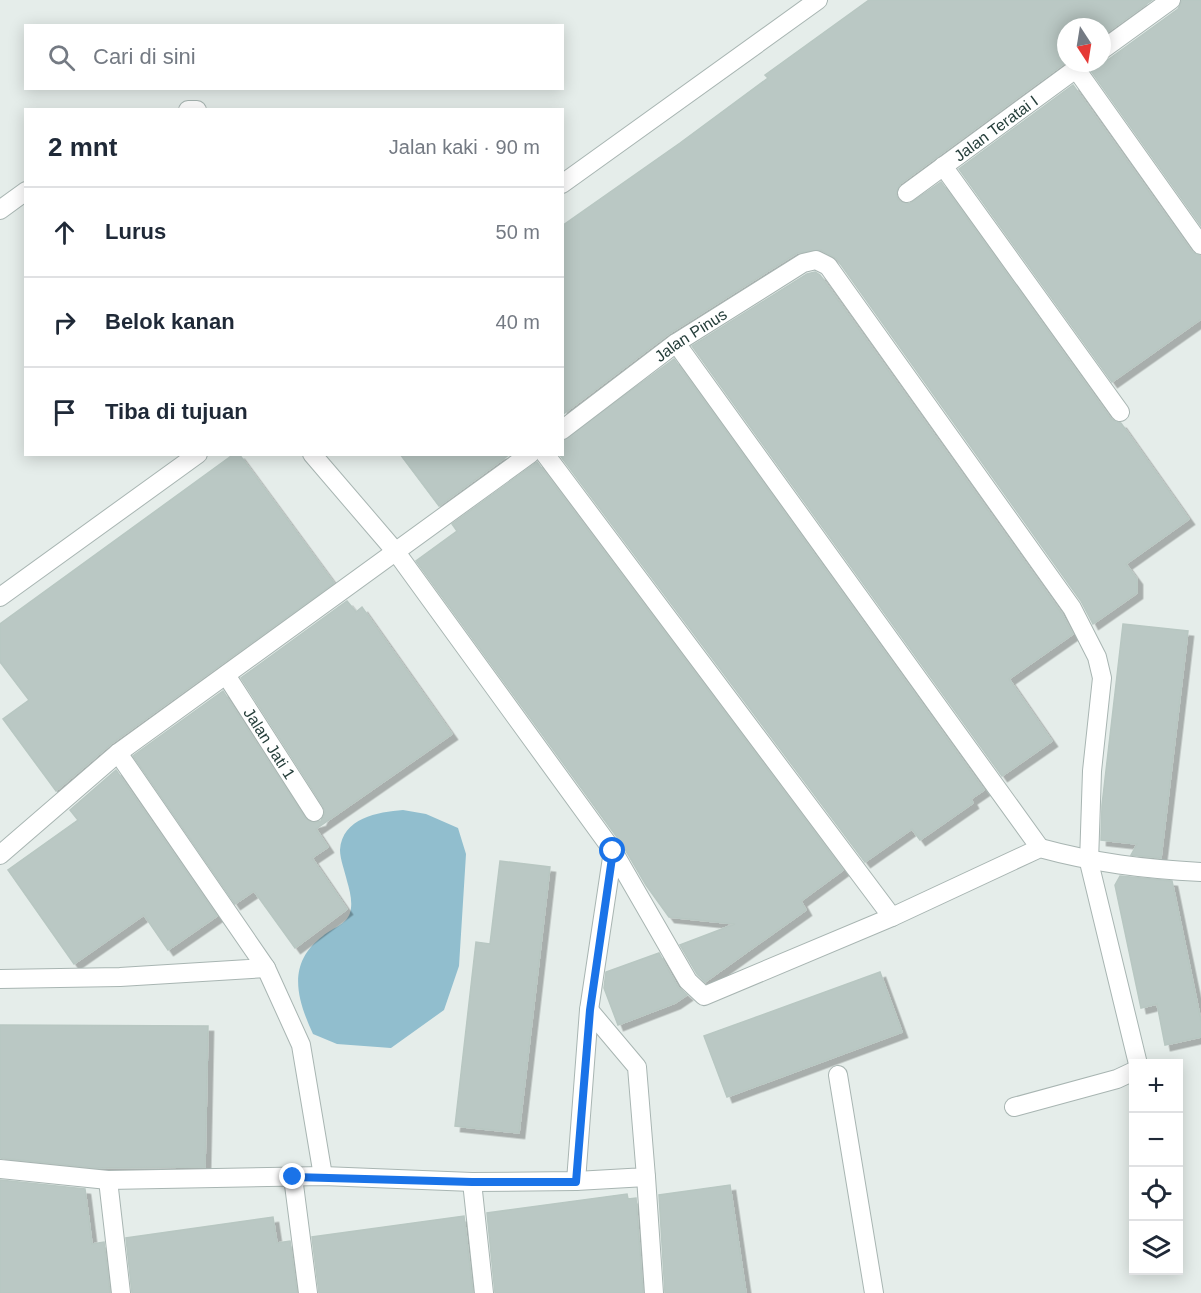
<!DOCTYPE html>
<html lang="id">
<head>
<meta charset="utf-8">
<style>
	:root { --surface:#fff; --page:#f2f2f3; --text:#1f2937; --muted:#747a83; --line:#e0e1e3 }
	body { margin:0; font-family:Helvetica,sans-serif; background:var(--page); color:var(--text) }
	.controls { position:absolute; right:18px; bottom:18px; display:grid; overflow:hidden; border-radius:0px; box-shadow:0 3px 15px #0003 }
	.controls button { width:54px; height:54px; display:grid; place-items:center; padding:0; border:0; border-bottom:2px solid var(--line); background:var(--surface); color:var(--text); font:30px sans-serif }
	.compass { position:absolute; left:1057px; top:18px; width:54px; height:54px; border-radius:50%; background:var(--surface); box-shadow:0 3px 15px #0003; rotate:168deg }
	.stop { position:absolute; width:18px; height:18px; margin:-14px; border:4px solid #1a73e8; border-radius:50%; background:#fff }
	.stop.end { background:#1a73e8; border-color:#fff; box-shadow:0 2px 6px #0008 }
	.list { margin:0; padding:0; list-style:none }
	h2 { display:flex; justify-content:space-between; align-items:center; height:78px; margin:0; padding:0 24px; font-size:26px }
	h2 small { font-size:20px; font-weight:400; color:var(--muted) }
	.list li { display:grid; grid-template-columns:39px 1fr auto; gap:18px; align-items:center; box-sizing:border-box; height:90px; padding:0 24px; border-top:2px solid var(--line) }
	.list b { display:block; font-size:22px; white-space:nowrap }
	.list em { font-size:20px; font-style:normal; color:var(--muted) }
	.icon { flex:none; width:33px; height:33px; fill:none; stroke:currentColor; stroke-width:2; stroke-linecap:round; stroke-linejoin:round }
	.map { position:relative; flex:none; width:1201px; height:1293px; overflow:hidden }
	.search { position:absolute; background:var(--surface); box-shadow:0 3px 15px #0003; left:24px; top:24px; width:540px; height:66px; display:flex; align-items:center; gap:15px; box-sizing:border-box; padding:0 21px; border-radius:0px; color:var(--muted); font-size:22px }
	.panel { position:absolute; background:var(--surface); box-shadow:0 3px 15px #0003; left:24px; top:108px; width:540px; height:348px; border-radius:0px }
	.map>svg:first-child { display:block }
	.water { fill:#91bece }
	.building { fill:#bac8c4; stroke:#b8c7c2; stroke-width:1.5; filter:url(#shadow) }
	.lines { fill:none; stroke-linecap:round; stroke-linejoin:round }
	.minor-casing { stroke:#a8b5b2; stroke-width:20 }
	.minor { stroke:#fff; stroke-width:18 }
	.route { stroke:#1a73e8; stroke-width:8 }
	.labels { text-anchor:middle; stroke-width:4.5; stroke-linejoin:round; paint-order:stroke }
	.street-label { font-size:16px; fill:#253e3a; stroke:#f5faf8 }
</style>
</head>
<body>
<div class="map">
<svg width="1201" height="1293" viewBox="0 0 1201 1293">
	<defs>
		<filter id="shadow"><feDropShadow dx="5.5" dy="5.5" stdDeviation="0" flood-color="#0004"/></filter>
	</defs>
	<rect width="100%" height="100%" fill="#e5edea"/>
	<!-- water -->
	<path class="water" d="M403,810L426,814L458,828L466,854L459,966L444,1010L391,1048L337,1044L313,1034C296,997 287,963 323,936C332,928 346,925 350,913C353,903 350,891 347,881C345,872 340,859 340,850C342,818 378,812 403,810Z"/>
	<!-- building -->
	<path class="building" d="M869,0H1152L1102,36V27H1066V62L900,184L896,194L898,200L909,204L941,182L1111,419L1121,423L1189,519L1126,564L1137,579V593L1093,624L1081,601L837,259L821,250L797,253L670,333L562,415V226L680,143L768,78L765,75Z
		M1182,0H1201V226L1091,71L1095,63L1109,59L1178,9Z
		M1073,85L1192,252L1201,256V319L1112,382L959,169Z
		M815,272L820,275L1062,614L1073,634L1009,679L1052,741L1002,776L692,346L807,274Z
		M674,359L984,790L971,799L973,803L920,840L912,829L865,862L559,454H562V441Z
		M234,454H239L334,583L111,744L56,791L3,719L29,700L0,662V624Z
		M400,454H510L439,506Z
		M537,462L843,870L801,901L806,910L705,982L697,974L680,945L735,924L669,917L646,885L622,844L416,561L457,531L452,524Z
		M347,601L356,612L362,607L452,734L316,829L328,847L312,858L347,909L295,948L254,891L235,904L133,756L223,691L305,818L314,823L321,821L325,812L323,806L241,678Z
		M1123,624L1188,631L1161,858L1131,855L1137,844L1101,840L1102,805Z
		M116,770L217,916L168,950L144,915L74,964L8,870L78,820L70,810Z
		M500,861L550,867L519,1133L455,1126L476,942L490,944Z
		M1120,876L1172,881L1201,1021V1037L1165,1045L1157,1004L1141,1008L1115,885Z
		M659,953L678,987L687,995L675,1003L618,1025L604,988L606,972Z
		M880,972L902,1032L727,1097L704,1036Z
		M0,1025L208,1026L205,1167L97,1168L0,1158Z
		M0,1180L85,1189L92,1244L104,1242L110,1293H0Z
		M730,1185L746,1293H665L659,1195Z
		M627,1194L628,1199L636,1198L643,1293H495L487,1213Z
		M464,1216L473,1293H319L312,1237Z
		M273,1217L277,1243L290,1241L297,1293H132L126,1238Z"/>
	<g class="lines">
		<!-- minor casing -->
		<g class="minor-casing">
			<g id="minor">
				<path d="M1102,50L1171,0"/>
				<path d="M1076,69L1201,245"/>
				<path d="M188,110H197"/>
				<path d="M943,166L1120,412"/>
				<path d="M562,184L818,0"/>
				<path id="s1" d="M907,193L1084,63"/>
				<path d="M0,210L26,191"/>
				<path d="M676,343L1040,848"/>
				<path id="s2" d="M562,430L676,343L803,263L816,260L828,266L1072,608L1097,657L1102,678L1092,771L1089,862L1138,1064"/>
				<path d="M312,454L396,552L613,851L688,981L704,996L892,917L1040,848C1095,863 1144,869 1201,872"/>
				<path d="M545,454L892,917"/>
				<path d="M0,597L198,454"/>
				<path id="s3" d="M226,675L314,812"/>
				<path d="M0,855L118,753L530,454"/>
				<path d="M266,968L301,1045L323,1176"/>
				<path d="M0,979L120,977L266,968L118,753"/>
				<path d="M838,1075L874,1293"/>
				<path d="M1014,1107L1117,1079L1134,1071"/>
				<path d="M0,1169L108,1180L323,1176L472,1182L576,1181L646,1177L637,1067L589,1010"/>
				<path d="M293,1177L308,1293"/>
				<path d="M646,1177L654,1293"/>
				<path d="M108,1180L121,1293"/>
				<path d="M576,1181L589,1010L613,851"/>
				<path d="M472,1182L484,1293"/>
			</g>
		</g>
		<!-- minor -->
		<use href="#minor" class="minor"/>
	</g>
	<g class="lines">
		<!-- route -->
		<path class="route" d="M293,1177L472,1182H576L590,1010L613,851"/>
	</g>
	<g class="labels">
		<!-- street labels -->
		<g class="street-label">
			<text dy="6" stroke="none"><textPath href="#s1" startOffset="110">Jalan Teratai I</textPath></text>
			<text dy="6" stroke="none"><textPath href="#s2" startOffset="160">Jalan Pinus</textPath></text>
			<text dy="6" stroke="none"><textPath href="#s3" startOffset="81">Jalan Jati 1</textPath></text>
		</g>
	</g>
</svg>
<div class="controls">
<button>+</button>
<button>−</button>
<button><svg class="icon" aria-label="locate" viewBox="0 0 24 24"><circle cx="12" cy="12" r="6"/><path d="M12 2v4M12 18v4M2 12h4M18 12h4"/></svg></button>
<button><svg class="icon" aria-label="layers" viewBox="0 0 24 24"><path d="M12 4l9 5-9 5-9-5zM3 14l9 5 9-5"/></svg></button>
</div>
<svg class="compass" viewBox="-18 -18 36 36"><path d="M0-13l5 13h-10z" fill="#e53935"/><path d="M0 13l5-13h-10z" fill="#747a83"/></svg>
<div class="stop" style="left:613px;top:851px"></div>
<div class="stop end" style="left:293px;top:1177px"></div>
<div class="search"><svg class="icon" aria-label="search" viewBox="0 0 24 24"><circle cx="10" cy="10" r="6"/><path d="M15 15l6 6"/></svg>Cari di sini</div>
<section class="panel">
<h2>2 mnt<small>Jalan kaki · 90 m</small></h2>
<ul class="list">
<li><svg class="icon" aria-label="ahead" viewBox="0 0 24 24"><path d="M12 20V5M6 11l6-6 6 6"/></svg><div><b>Lurus</b></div><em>50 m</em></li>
<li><svg class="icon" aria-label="right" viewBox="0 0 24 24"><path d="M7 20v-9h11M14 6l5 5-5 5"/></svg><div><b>Belok kanan</b></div><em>40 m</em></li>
<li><svg class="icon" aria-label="arrive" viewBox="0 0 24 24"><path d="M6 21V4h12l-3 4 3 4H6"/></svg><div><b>Tiba di tujuan</b></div></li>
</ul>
</section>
</div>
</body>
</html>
